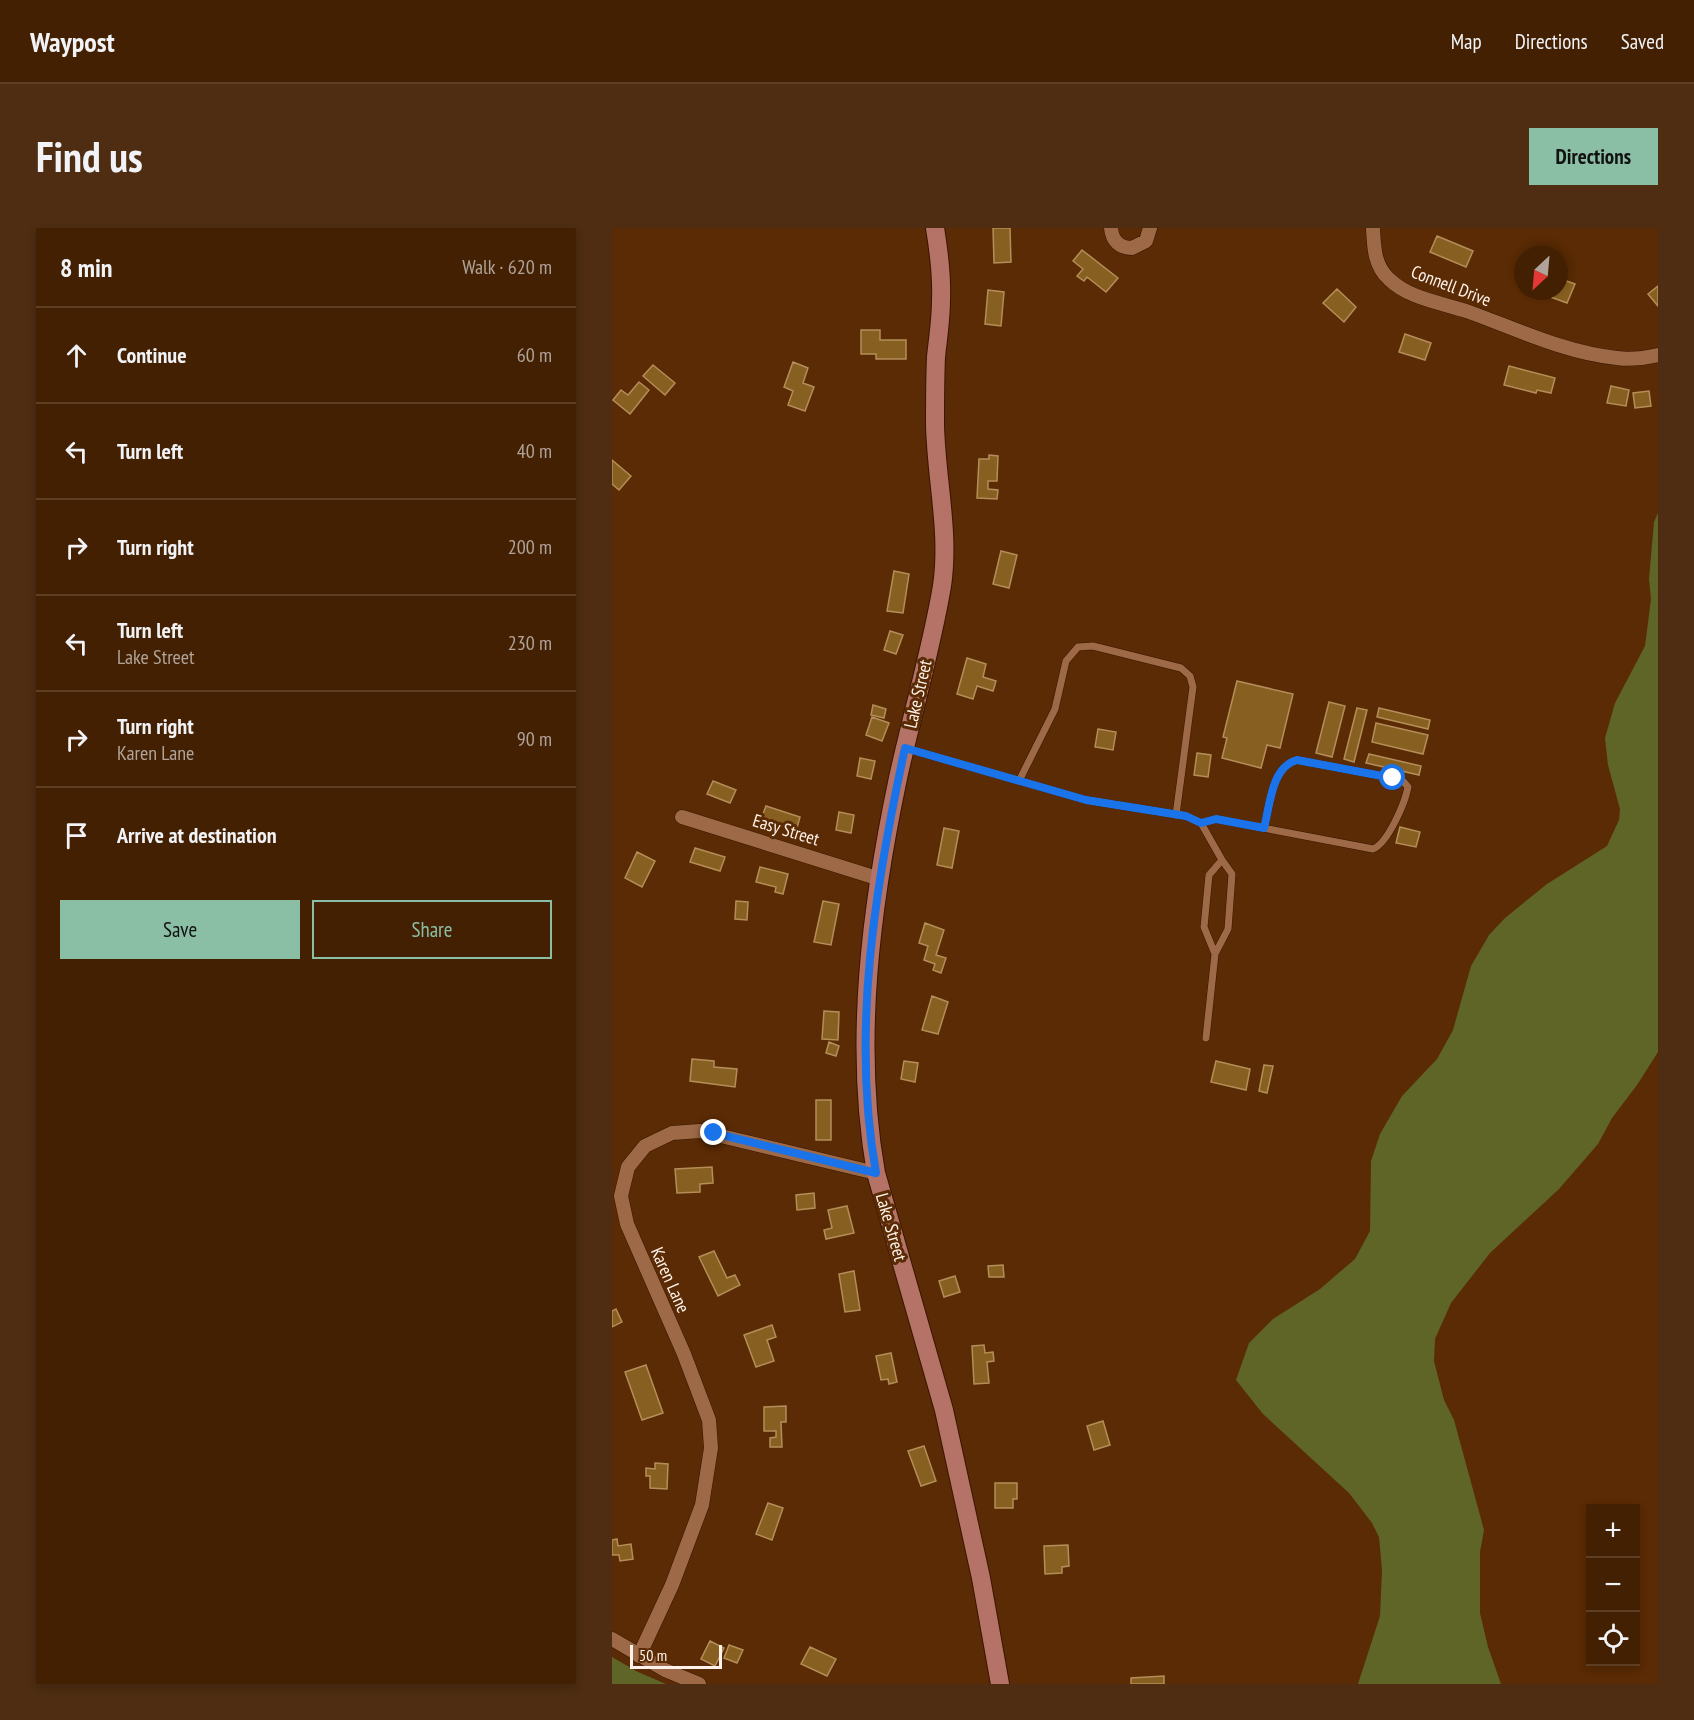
<!DOCTYPE html>
<html lang="en">
<head>
<meta charset="utf-8">
<style>
	:root { --surface:#442003; --page:#4e2d12; --text:#f1f3f6; --muted:#afa39a; --line:#5c3e25; --accent:#8abfa5 }
	body { margin:0; font-family:"PT Sans Narrow",sans-serif; background:var(--page); color:var(--text) }
	.controls { position:absolute; right:18px; bottom:18px; display:grid; overflow:hidden; border-radius:0px; box-shadow:0 3px 9px #0003 }
	.controls button { width:54px; height:54px; display:grid; place-items:center; padding:0; border:0; border-bottom:2px solid var(--line); background:var(--surface); color:var(--text); font:30px sans-serif }
	.compass { position:absolute; left:902px; top:18px; width:54px; height:54px; border-radius:50%; background:var(--surface); box-shadow:0 3px 9px #0003; rotate:206deg }
	.scale { position:absolute; left:18px; bottom:15px; width:92px; box-sizing:border-box; padding-left:6px; border:3px solid #fef2ea; border-top:0; font-size:16px; line-height:21px; white-space:nowrap; color:#fef2ea; -webkit-text-stroke:4px #5a2b04; paint-order:stroke }
	.stop { position:absolute; width:18px; height:18px; margin:-14px; border:4px solid #1a73e8; border-radius:50%; background:#fff }
	.stop.end { background:#1a73e8; border-color:#fff; box-shadow:0 2px 6px #0008 }
	.list { margin:0; padding:0; list-style:none }
	h2 { display:flex; justify-content:space-between; align-items:center; height:78px; margin:0; padding:0 24px; font-size:26px }
	h2 small { font-size:20px; font-weight:400; color:var(--muted) }
	.list li { display:grid; grid-template-columns:39px 1fr auto; gap:18px; align-items:center; box-sizing:border-box; height:96px; padding:0 24px; border-top:2px solid var(--line) }
	.list b { display:block; font-size:22px; white-space:nowrap }
	.list p { margin:0; font-size:20px; white-space:nowrap; color:var(--muted) }
	.list em { font-size:20px; font-style:normal; color:var(--muted) }
	.actions { display:flex; gap:12px; padding:18px 24px }
	.actions a { flex:1; padding:14px 0; border:2px solid var(--accent); border-radius:0px; text-align:center; font-size:21px; color:var(--accent) }
	.actions .main { background:var(--accent); color:#111 }
	.icon { flex:none; width:33px; height:33px; fill:none; stroke:currentColor; stroke-width:2; stroke-linecap:round; stroke-linejoin:round }
	.map { position:relative; flex:none; width:1046px; height:1456px; overflow:hidden; border-radius:0px }
	header { display:flex; align-items:center; gap:36px; box-sizing:border-box; height:84px; padding:0 30px; background:var(--surface); border-bottom:2px solid var(--line) }
	header strong { font-size:28px }
	nav { display:flex; gap:33px; margin-inline-start:auto; font-size:21px }
	.intro { display:flex; align-items:center; justify-content:space-between; box-sizing:border-box; height:144px; padding:0 36px }
	h1 { margin:0; font-size:42px }
	.button { padding:15px 27px; border-radius:0px; background:var(--accent); color:#111; font-size:21px; font-weight:700 }
	main { display:flex; gap:36px; padding:0 36px }
	aside { flex:1; background:var(--surface); border-radius:0px; box-shadow:0 3px 9px #0003 }
	.map>svg:first-child { display:block }
	.green { fill:#5f6526 }
	.building { fill:#875f21; stroke:#b48e59; stroke-width:1.5 }
	.lines { fill:none; stroke-linecap:round; stroke-linejoin:round }
	.lane-casing { stroke:#381600; stroke-width:8 }
	.street-casing { stroke:#381600; stroke-width:15 }
	.secondary-casing { stroke:#381600; stroke-width:20 }
	.lane { stroke:#9d6946; stroke-width:7 }
	.street { stroke:#9d6946; stroke-width:14 }
	.secondary { stroke:#b57367; stroke-width:18 }
	.route { stroke:#1a73e8; stroke-width:8 }
	.labels { text-anchor:middle; stroke-width:6; stroke-linejoin:round; paint-order:stroke }
	.street-label { font-size:18px; fill:#fef2ea; stroke:#5a2b04 }
</style>
</head>
<body>
<header>
<strong>Waypost</strong>
<nav><a>Map</a><a>Directions</a><a>Saved</a></nav>
</header>
<div class="intro"><h1>Find us</h1><a class="button">Directions</a></div>
<main>
<aside>
<h2>8 min<small>Walk · 620 m</small></h2>
<ul class="list">
<li><svg class="icon" aria-label="ahead" viewBox="0 0 24 24"><path d="M12 20V5M6 11l6-6 6 6"/></svg><div><b>Continue</b></div><em>60 m</em></li>
<li><svg class="icon" aria-label="left" viewBox="0 0 24 24"><path d="M17 20v-9H6M10 6l-5 5 5 5"/></svg><div><b>Turn left</b></div><em>40 m</em></li>
<li><svg class="icon" aria-label="right" viewBox="0 0 24 24"><path d="M7 20v-9h11M14 6l5 5-5 5"/></svg><div><b>Turn right</b></div><em>200 m</em></li>
<li><svg class="icon" aria-label="left" viewBox="0 0 24 24"><path d="M17 20v-9H6M10 6l-5 5 5 5"/></svg><div><b>Turn left</b><p>Lake Street</p></div><em>230 m</em></li>
<li><svg class="icon" aria-label="right" viewBox="0 0 24 24"><path d="M7 20v-9h11M14 6l5 5-5 5"/></svg><div><b>Turn right</b><p>Karen Lane</p></div><em>90 m</em></li>
<li><svg class="icon" aria-label="arrive" viewBox="0 0 24 24"><path d="M6 21V4h12l-3 4 3 4H6"/></svg><div><b>Arrive at destination</b></div></li>
</ul>
<div class="actions"><a class="main">Save</a><a>Share</a></div>
</aside>
<div class="map">
<svg width="1046" height="1456" viewBox="0 0 1046 1456">
	<rect width="100%" height="100%" fill="#5a2b04"/>
	<!-- green -->
	<path class="green" d="M1046,285V824L1025,857L1000,890L986,916L947,961L878,1025L839,1075L823,1111L822,1133L832,1172L842,1192L872,1302L868,1324V1385L876,1419L889,1456H746L768,1388L770,1342L767,1309L760,1295L737,1265L651,1186L624,1152L637,1115L661,1091L708,1061L743,1031L758,1003L759,933L768,906L790,868L825,831L841,802L859,738L877,707L893,690L935,656L995,618L1007,592L1008,581L996,537L993,510L1003,475L1033,418L1039,371L1037,351L1042,294Z
		M0,1429L26,1444L54,1456H0Z"/>
	<!-- building -->
	<path class="building" d="M381,0H398L399,34L382,35Z
		M825,8L861,23L854,39L818,24Z
		M470,22L506,50L494,64L475,49L472,53L465,48L471,41L461,33Z
		M947,38L952,40L949,51L963,56L955,75L922,63H947Z
		M1046,58V78L1036,66Z
		M725,61L744,79L732,94L711,75Z
		M376,62L392,64L389,98L373,96Z
		M249,102H268V112H294V131H264V126H249Z
		M793,106L819,115L813,132L787,124Z
		M181,134L196,140L191,155L202,159L193,183L176,177L181,163L172,159Z
		M41,137L63,155L53,167L31,148Z
		M897,138L943,150L939,165L925,162L924,165L892,157Z
		M27,154L37,162L18,186L1,172L9,162L16,167Z
		M999,158L1017,162L1014,178L995,175Z
		M1037,163L1039,178L1023,180L1021,165Z
		M377,227L386,228L385,253H376V261L386,262L385,271L365,270L367,231H377Z
		M0,232L19,248L7,262L0,256Z
		M389,323L405,327L397,360L381,356Z
		M282,343L297,346L291,385L275,383Z
		M278,403L291,407L284,426L272,422Z
		M355,430L374,436L371,449L384,453L381,463L365,458L361,471L345,466Z
		M625,453L681,466L668,520L655,517L649,540L610,530L615,510L611,509Z
		M717,474L733,478L720,529L704,525Z
		M261,477L274,481L272,490L259,487Z
		M745,480L755,482L742,534L732,531Z
		M767,480L818,492L816,501L765,489Z
		M260,489L277,495L270,513L254,507Z
		M764,495L816,507L811,526L760,514Z
		M486,501L504,504L501,522L483,519Z
		M585,525L599,527L596,549L582,547Z
		M757,526L809,538L807,547L754,535Z
		M248,530L263,533L259,551L245,548Z
		M101,553L124,562L118,575L95,566Z
		M154,578L188,589L184,603L149,591Z
		M227,584L242,587L239,605L224,602Z
		M788,599L808,604L804,619L784,615Z
		M332,600L347,603L340,640L325,637Z
		M83,620L113,629L108,643L78,634Z
		M25,624L43,633L30,659L13,650Z
		M148,639L176,646L171,666L163,664L164,659L144,654Z
		M124,673L136,674L135,692L123,691Z
		M211,673L227,676L219,717L202,714Z
		M313,695L332,702L324,727L334,730L329,745L321,742L323,736L312,732L316,718L307,715Z
		M320,768L336,774L326,806L310,802Z
		M212,783L227,784L226,812L210,811Z
		M217,814L227,818L224,828L214,825Z
		M80,831L102,833V839L125,841L123,859L78,853Z
		M292,833L306,835L303,854L289,851Z
		M604,833L638,841L634,862L599,854Z
		M652,837L661,838L655,865L647,863Z
		M204,872H219V912H204Z
		M100,939L101,955L88,956V964L65,965L63,941Z
		M202,965L203,980L185,982L184,967Z
		M235,978L242,1005L214,1011L212,1002L220,1000L216,982Z
		M102,1023L115,1050L123,1047L128,1057L106,1068L87,1029Z
		M391,1037L392,1049H377L376,1038Z
		M242,1043L248,1082L233,1084L227,1046Z
		M343,1048L348,1064L332,1069L327,1053Z
		M4,1081L10,1094L0,1099V1083Z
		M160,1097L164,1109L155,1112L162,1133L144,1139L132,1107Z
		M372,1117L373,1125L381,1124L382,1133L375,1134L377,1155L362,1156L360,1118Z
		M279,1125L285,1154L277,1156L276,1151L269,1152L264,1128Z
		M34,1137L51,1185L30,1192L13,1144Z
		M174,1178V1194H169L170,1219H158V1210L164,1209V1203H152V1179Z
		M491,1193L498,1217L482,1222L475,1198Z
		M312,1218L324,1253L309,1258L296,1223Z
		M43,1235L56,1236L55,1261L38,1260V1248H34V1240L43,1241Z
		M383,1255H405V1271H401V1280H383Z
		M156,1275L171,1280L160,1312L144,1306Z
		M5,1311L6,1318L19,1316L21,1331L8,1333L7,1327H0V1312Z
		M456,1317L457,1338L450,1339V1345L433,1346L432,1318Z
		M98,1413L112,1420L103,1438L89,1431Z
		M117,1417L131,1422L125,1435L112,1430Z
		M198,1419L224,1431L215,1448L189,1436Z
		M552,1448V1456H519V1450Z"/>
	<g class="lines">
		<!-- lane casing -->
		<g class="lane-casing">
			<path id="lane" d="M293,520L474,572L574,588L589,595L610,632L597,647L592,699L603,726L594,810
				M407,553L443,481L454,433L466,419L481,418L569,440L578,448L581,459L564,587
				M589,595L604,591L761,621C776,615 793,575 796,559L791,553L781,550L685,532C659,539 658,578 652,600
				M603,726L616,701L620,646L610,632"/>
		</g>
		<!-- street casing -->
		<g class="street-casing">
			<path id="street" d="M499,0C500,13 508,20 520,20L534,13L538,0
				M761,0C762,19 762,37 777,51C797,71 831,75 857,84C904,101 954,125 1005,130C1019,132 1033,130 1046,127
				M70,589L268,651
				M0,1411L53,1442L87,1456
				M27,1428L60,1357L90,1277L99,1220L97,1192L72,1126L15,996L9,968L16,939L33,918L60,905L88,903L264,945"/>
		</g>
		<!-- secondary casing -->
		<g class="secondary-casing">
			<path id="secondary" d="M323,0C327,24 330,47 329,72C329,91 326,110 324,129C323,151 323,173 323,196C324,251 338,304 330,358C319,423 300,486 286,550C259,678 241,815 264,945L332,1182L369,1350L388,1456"/>
		</g>
		<!-- lane -->
		<use href="#lane" class="lane"/>
		<!-- street -->
		<use href="#street" class="street"/>
		<!-- secondary -->
		<use href="#secondary" class="secondary"/>
	</g>
	<g class="lines">
		<!-- route -->
		<path class="route" d="M102,905L264,945C239,804 263,658 293,520L474,572L574,588L589,595L604,591L652,600C658,578 659,539 685,532L781,550"/>
	</g>
	<g class="labels">
		<!-- street labels -->
		<g class="street-label">
			<text transform="translate(839 58) rotate(21)" y="6">Connell Drive</text>
			<text transform="translate(306 466) rotate(-77)" y="6">Lake Street</text>
			<text transform="translate(174 602) rotate(17)" y="6">Easy Street</text>
			<text transform="translate(279 999) rotate(74)" y="6">Lake Street</text>
			<text transform="translate(58 1052) rotate(66)" y="6">Karen Lane</text>
		</g>
	</g>
</svg>
<div class="controls">
<button>+</button>
<button>−</button>
<button><svg class="icon" aria-label="locate" viewBox="0 0 24 24"><circle cx="12" cy="12" r="6"/><path d="M12 2v4M12 18v4M2 12h4M18 12h4"/></svg></button>
</div>
<svg class="compass" viewBox="-18 -18 36 36"><path d="M0-13l5 13h-10z" fill="#e53935"/><path d="M0 13l5-13h-10z" fill="#afa39a"/></svg>
<div class="scale">50 m</div>
<div class="stop" style="left:781px;top:550px"></div>
<div class="stop end" style="left:102px;top:905px"></div>
</div>
</main>
</body>
</html>
